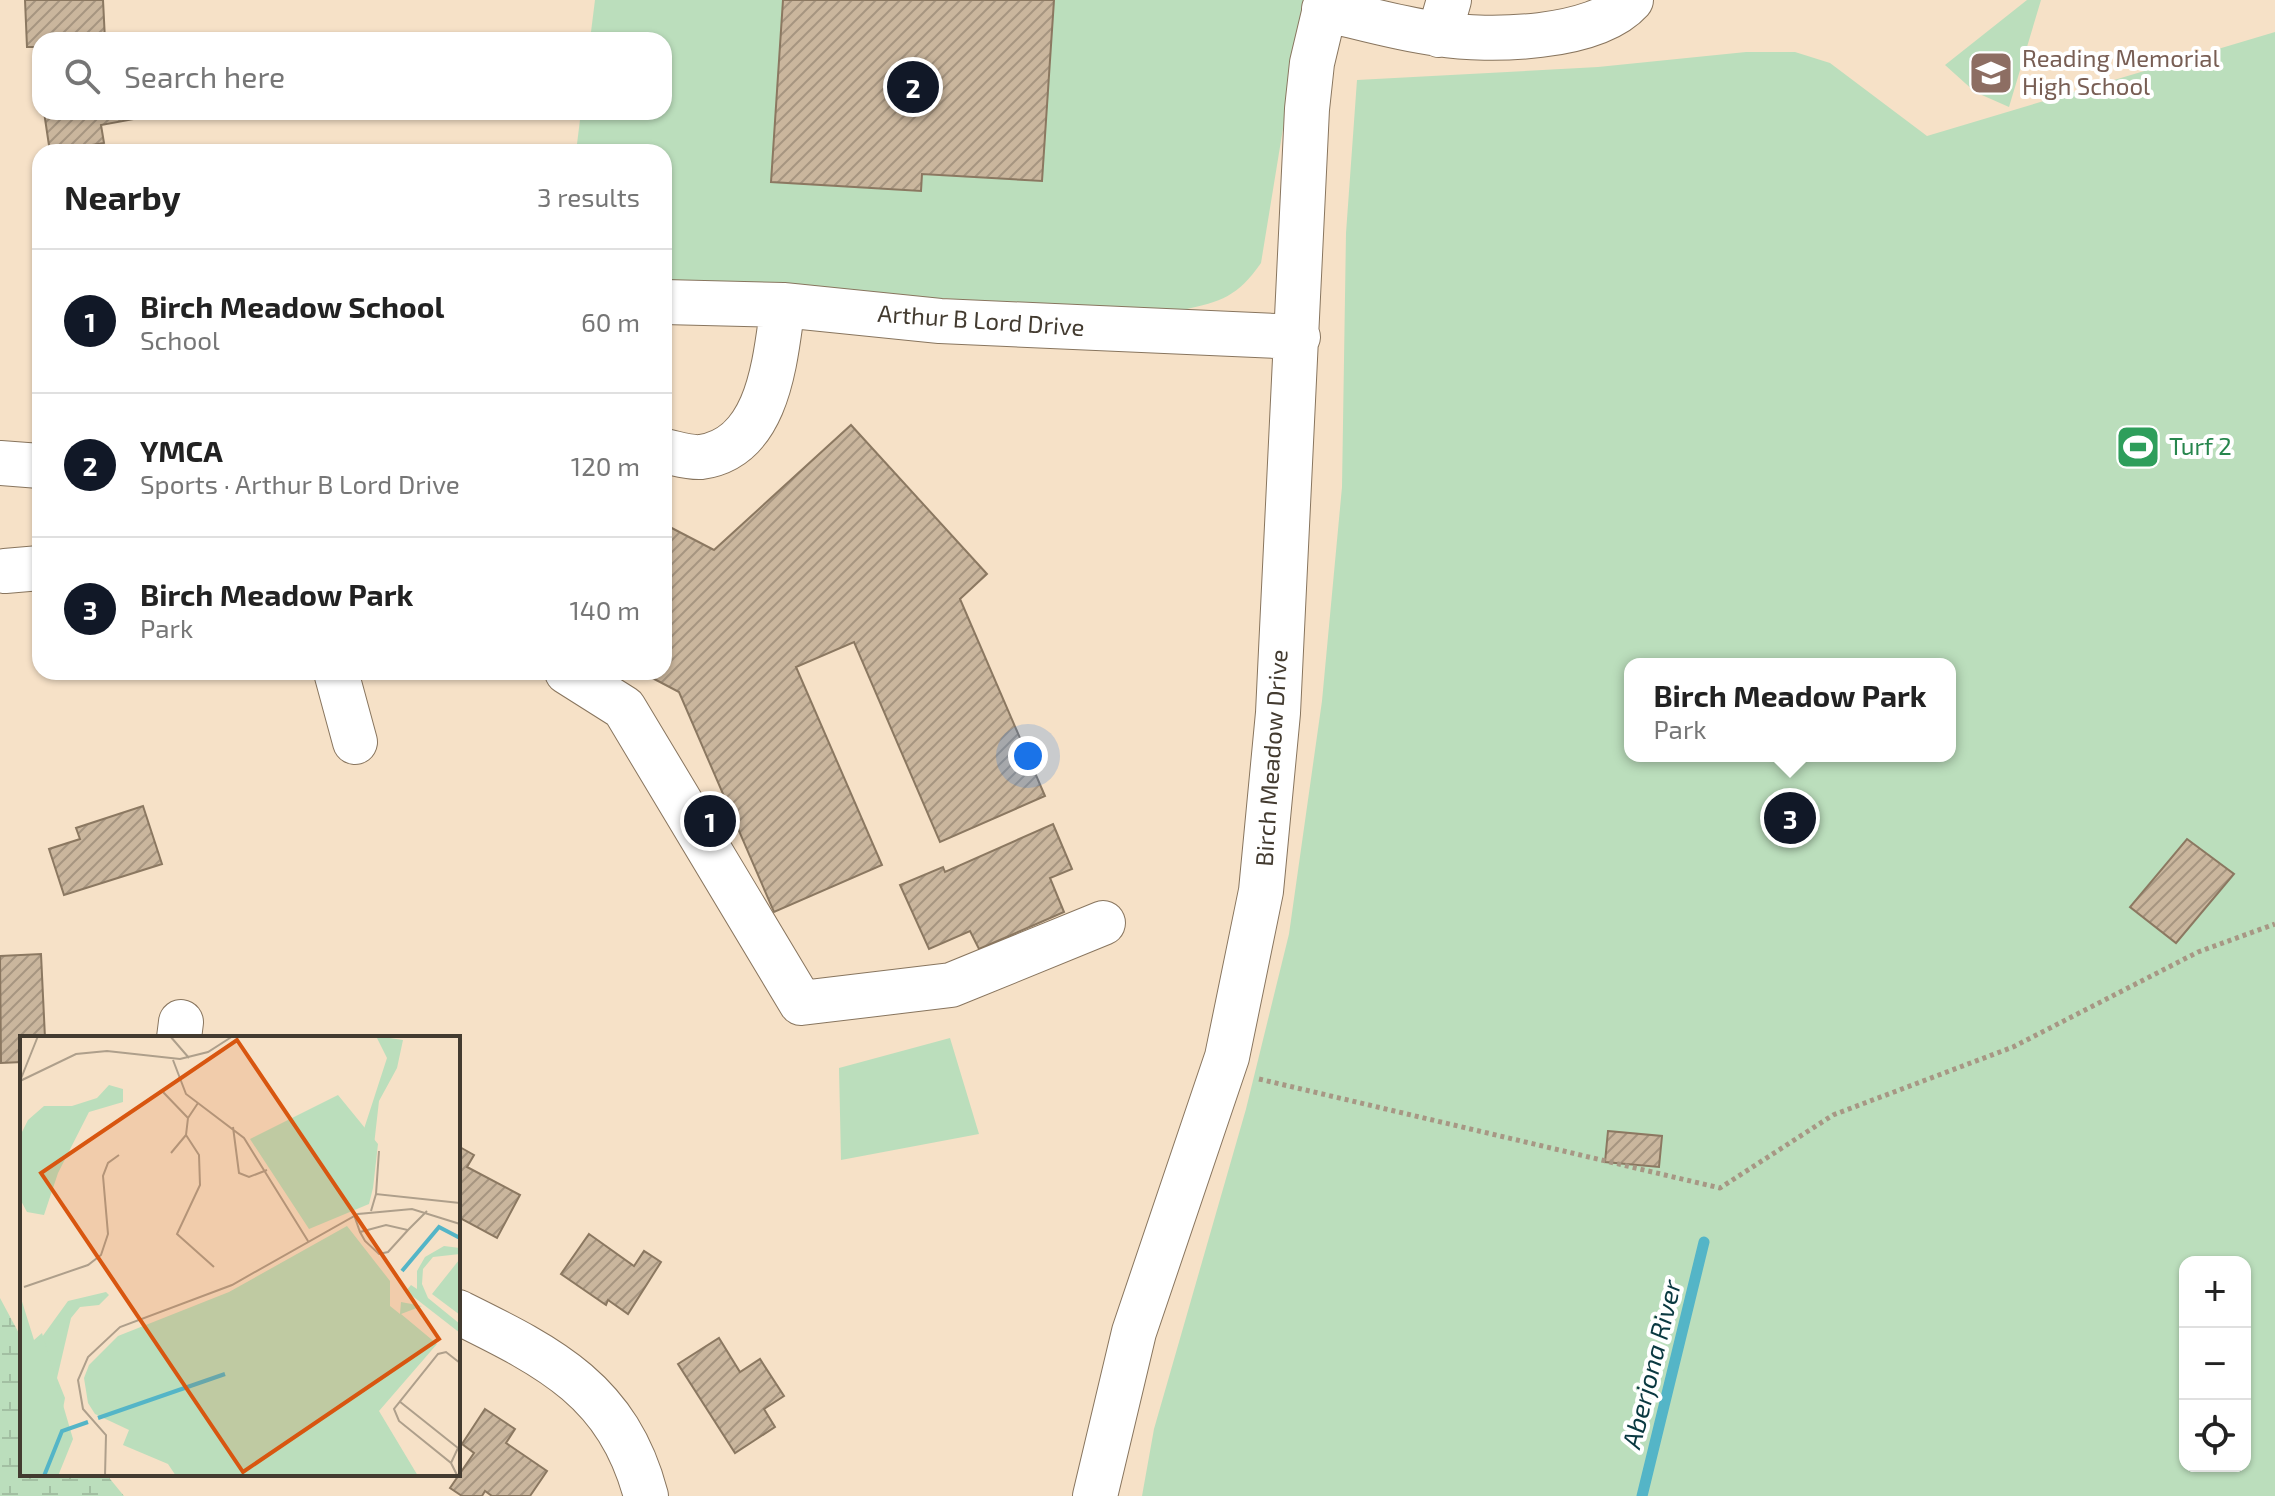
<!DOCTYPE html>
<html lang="en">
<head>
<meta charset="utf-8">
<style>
	:root { --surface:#fff; --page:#f6f6f6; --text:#222; --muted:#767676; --line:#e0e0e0; --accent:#111827 }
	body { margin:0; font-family:"Exo 2",sans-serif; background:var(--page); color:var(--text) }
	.controls { position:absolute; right:24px; bottom:24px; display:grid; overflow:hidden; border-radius:16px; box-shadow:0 2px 6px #0004 }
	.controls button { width:72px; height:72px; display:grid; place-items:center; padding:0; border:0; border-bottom:2px solid var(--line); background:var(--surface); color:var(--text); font:40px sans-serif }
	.you { position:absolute; left:1028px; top:756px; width:28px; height:28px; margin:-20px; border:6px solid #fff; border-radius:50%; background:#1a73e8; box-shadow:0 0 0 12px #1a73e833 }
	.badge { display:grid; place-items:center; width:52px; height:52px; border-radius:50%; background:var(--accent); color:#fff; font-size:26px; font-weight:700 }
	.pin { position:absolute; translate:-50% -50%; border:4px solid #fff; box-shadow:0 2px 8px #0006 }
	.popup { position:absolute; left:1624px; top:658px; width:332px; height:104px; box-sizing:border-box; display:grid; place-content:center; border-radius:16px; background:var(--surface); filter:drop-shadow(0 2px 6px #0005); font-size:26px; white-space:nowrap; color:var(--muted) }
	.popup b { font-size:30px; color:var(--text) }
	.popup::after { content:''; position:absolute; left:50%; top:100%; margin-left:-16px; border:16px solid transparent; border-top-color:var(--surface) }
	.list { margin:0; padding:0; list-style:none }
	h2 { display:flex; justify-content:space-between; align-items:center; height:104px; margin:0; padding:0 32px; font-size:34px }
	h2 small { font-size:26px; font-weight:400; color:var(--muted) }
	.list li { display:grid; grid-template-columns:52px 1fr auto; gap:24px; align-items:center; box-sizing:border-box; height:144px; padding:0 32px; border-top:2px solid var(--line) }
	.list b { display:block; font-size:30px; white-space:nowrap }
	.list p { margin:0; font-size:26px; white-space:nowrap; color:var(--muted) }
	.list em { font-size:26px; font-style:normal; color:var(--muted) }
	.icon { flex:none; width:44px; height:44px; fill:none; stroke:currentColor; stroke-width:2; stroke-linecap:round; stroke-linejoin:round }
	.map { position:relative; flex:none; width:2275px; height:1496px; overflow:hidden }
	.search { position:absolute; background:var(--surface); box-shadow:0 2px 6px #0004; left:32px; top:32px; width:640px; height:88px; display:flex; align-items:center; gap:20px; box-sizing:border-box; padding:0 28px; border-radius:24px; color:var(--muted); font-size:30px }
	.panel { position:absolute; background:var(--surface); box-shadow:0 2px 6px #0004; left:32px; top:144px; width:640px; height:536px; border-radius:24px }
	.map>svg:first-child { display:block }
	.wetland { fill:url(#wetland-marsh) }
	.park { fill:#bbdebc; fill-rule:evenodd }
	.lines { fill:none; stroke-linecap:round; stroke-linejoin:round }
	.stream { stroke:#54b5c7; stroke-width:11 }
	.building { fill:url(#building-hatch); stroke:#8b7861; stroke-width:2 }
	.minor-casing { stroke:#88755e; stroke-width:46 }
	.path { stroke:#a79784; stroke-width:5; stroke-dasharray:4 4; stroke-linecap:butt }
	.minor { stroke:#fff; stroke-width:44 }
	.labels { text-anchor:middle; stroke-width:8; stroke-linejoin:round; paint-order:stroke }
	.education-label { font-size:24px; fill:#785e54; stroke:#fff; text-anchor:start }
	.street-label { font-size:24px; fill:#433b30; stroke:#fff }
	.leisure-label { font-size:24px; fill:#27864d; stroke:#fff; text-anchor:start }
	.water-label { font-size:26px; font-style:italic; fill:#093840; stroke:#fff }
	.inset-river { fill:none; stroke:#54b5c7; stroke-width:4 }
	.inset-road { fill:none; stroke:#ae9f8b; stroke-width:2 }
	.view { fill:#d85610; fill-opacity:0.15; stroke:#d85610; stroke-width:4 }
	.inset-edge { fill:none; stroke:#433b30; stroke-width:4 }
</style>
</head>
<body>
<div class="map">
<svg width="2275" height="1496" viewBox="0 0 2275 1496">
	<defs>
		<pattern id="wetland-marsh" width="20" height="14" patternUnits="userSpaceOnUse" patternTransform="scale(2)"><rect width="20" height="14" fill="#bbdebc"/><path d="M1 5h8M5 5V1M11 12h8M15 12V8" fill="none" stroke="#a2bfa2"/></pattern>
		<pattern id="building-hatch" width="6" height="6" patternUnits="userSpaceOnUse" patternTransform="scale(2)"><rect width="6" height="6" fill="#cab69d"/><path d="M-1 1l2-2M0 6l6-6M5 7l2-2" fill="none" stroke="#a69580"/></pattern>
	</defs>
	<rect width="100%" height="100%" fill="#f6e1c7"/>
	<!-- wetland -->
	<path class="wetland" d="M0,1298L22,1339V1474H106L124,1496H0Z"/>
	<!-- park -->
	<path class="park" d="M595,0H1304L1261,263C1237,297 1222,301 1183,310L664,285V152H576L581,112H664V40H590Z
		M2027,0H2041L2009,107L1975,92L1945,65Z
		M2275,32V1496H1142L1154,1429L1246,1109L1289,934L1322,701L1342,487L1346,233L1357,80L1598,67L1746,52H1795L1830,63L1927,136ZM1630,664H1950V756H1630ZM2185,1262H2245V1466H2185Z
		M950,1038L979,1134L841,1160L839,1068Z"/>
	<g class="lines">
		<!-- stream -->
		<path class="stream" d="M1642,1496L1704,1242"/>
	</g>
	<!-- building -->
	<path class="building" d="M25,0H103L105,40H40V47H27Z
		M783,0H1054L1042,181L922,174L921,191L771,182Z
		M44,112H133L134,119L101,125L104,143L50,152Z
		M851,425L987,574L960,599L1045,796L940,842L854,642L796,667L882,865L774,912L679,692L641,672H664V524L714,550Z
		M143,806L162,864L64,895L49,849L80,839L76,828Z
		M1053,824L1072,869L1050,878L1064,912L979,949L970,931L929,949L900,885L943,867L945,872Z
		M2187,839L2234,874L2176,943L2130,907Z
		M41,954L45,1038H22V1062L1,1063L0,956Z
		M1608,1131L1662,1136L1659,1167L1605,1162Z
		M458,1146L474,1155L467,1167L520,1195L497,1238L458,1217Z
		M589,1234L634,1266L644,1251L661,1262L628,1314L608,1300L606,1305L561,1274Z
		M719,1338L740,1372L760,1359L784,1396L764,1409L775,1427L735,1453L678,1364Z
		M485,1409L515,1429L506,1443L547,1471L530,1496H492L485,1491L482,1496H462L450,1488L474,1453L462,1444Z"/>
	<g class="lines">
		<!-- minor casing -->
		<g class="minor-casing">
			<path id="minor" d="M1324,9C1362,18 1400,29 1438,34C1489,42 1595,40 1631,0
				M1439,35L1449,0
				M664,302L783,305L940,321L1298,337
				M664,451C675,453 690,458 701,457C770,447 775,358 783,305
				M0,463L40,466
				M5,571L40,568
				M336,672L355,742
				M567,672L624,708L801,1003L951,985L1103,923
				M179,1038L181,1022
				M458,1312C549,1357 618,1390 646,1496
				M1095,1496L1134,1332L1227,1057L1261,891L1278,713L1307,109L1312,63L1327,0"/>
		</g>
		<!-- path -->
		<path class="path" d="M1259,1079L1720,1188L1833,1115L2013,1047L2198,952L2275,924"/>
		<!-- minor -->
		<use href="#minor" class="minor"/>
	</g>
	<!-- icons -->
	<defs>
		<g id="school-square" transform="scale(2.3)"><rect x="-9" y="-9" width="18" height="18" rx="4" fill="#8d6e63" stroke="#fff"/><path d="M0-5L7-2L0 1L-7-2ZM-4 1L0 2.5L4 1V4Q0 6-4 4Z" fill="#fff"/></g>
		<g id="stadium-square" transform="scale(2.3)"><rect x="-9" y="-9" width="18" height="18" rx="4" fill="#2e9e5b" stroke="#fff"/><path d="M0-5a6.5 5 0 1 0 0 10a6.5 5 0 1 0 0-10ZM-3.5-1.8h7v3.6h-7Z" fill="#fff"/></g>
	</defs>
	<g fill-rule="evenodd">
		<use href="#school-square" x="1991" y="73"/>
		<use href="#stadium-square" x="2138" y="447"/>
	</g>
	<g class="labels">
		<!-- education labels -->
		<g class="education-label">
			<text x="2022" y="67">Reading Memorial<tspan x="2022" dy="28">High School</tspan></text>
		</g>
		<!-- street labels -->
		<g class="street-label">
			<text transform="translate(981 321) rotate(4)" y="8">Arthur B Lord Drive</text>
			<text transform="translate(1272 758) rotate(-86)" y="8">Birch Meadow Drive</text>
		</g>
		<!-- leisure labels -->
		<g class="leisure-label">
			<text x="2169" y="455">Turf 2</text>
		</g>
		<!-- water labels -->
		<g class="water-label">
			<text transform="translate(1652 1364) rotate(-76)" y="9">Aberjona River</text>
		</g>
	</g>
	<!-- overview -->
	<g transform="translate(20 1036)">
		<rect width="440" height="440" fill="#f6e1c7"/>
		<path d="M356,0L383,4L377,32L359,65L354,109L343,96L367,22ZM89,49L103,53V66L69,76L38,137L24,179L7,176L0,163V100L8,84L24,70H52L77,62ZM86,256L89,259L79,269L60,271L51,282L37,342L45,362L42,378L0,440L22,301L48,265Z" fill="#bbdebc"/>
		<path d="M318,59L358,108L353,152L349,168L289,193L230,103ZM327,190L370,245V270L380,278L381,266L402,270L381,278L417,308L359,375L398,440H156L148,428L103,409L109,394L75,378L68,367L64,342L69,329L98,300L209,256ZM424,210L440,212V218L413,221L403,233L402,248L408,262L440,288V297L386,255L391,249L397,253V235L405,221ZM439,224L440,225V279L412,258ZM0,259L14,304L22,297L53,403L38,440H0Z" fill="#bbdebc"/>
		<path class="inset-river" d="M382,235L419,191L440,202M78,382L205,338M24,440L42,395L68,386"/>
		<path class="inset-road" d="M150,0L169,22M153,24L166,58L224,102L288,205M0,45L56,18L87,15L160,23L188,16L213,0M0,45L18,0M143,56L168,82M213,91L219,137L229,141L247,134M166,99L179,119L180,149L157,198L194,231M151,117L166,99L168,82L178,67M356,158L359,115M351,175L356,158L440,167M334,179L340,196L345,205L359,218L368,216L388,194L366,189L340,196M388,194L407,175M4,251L68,229L81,219L88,198L83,140L88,127L99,119M379,365L438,412L431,427M437,439L431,427L379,385L374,373L418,318L426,316L440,327M85,440L86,399L63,373L58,344L68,321L100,291L212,249L338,178L392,173L440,188"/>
		<path class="view" d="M217,4L419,303L223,436L21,137Z"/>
		<rect width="440" height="440" class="inset-edge"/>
	</g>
</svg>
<div class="controls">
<button>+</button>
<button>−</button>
<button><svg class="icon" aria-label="locate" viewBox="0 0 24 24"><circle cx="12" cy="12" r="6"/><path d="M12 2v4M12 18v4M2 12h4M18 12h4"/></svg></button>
</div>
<div class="you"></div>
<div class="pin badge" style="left:710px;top:821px">1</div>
<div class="pin badge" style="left:913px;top:87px">2</div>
<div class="pin badge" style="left:1790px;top:818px">3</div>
<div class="popup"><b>Birch Meadow Park</b>Park</div>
<div class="search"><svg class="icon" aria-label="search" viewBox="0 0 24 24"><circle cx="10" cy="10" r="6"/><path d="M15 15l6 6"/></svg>Search here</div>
<section class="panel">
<h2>Nearby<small>3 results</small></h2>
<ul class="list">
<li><span class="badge">1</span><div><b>Birch Meadow School</b><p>School</p></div><em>60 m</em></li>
<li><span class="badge">2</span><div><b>YMCA</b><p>Sports · Arthur B Lord Drive</p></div><em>120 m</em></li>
<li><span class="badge">3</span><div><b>Birch Meadow Park</b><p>Park</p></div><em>140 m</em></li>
</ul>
</section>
</div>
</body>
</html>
